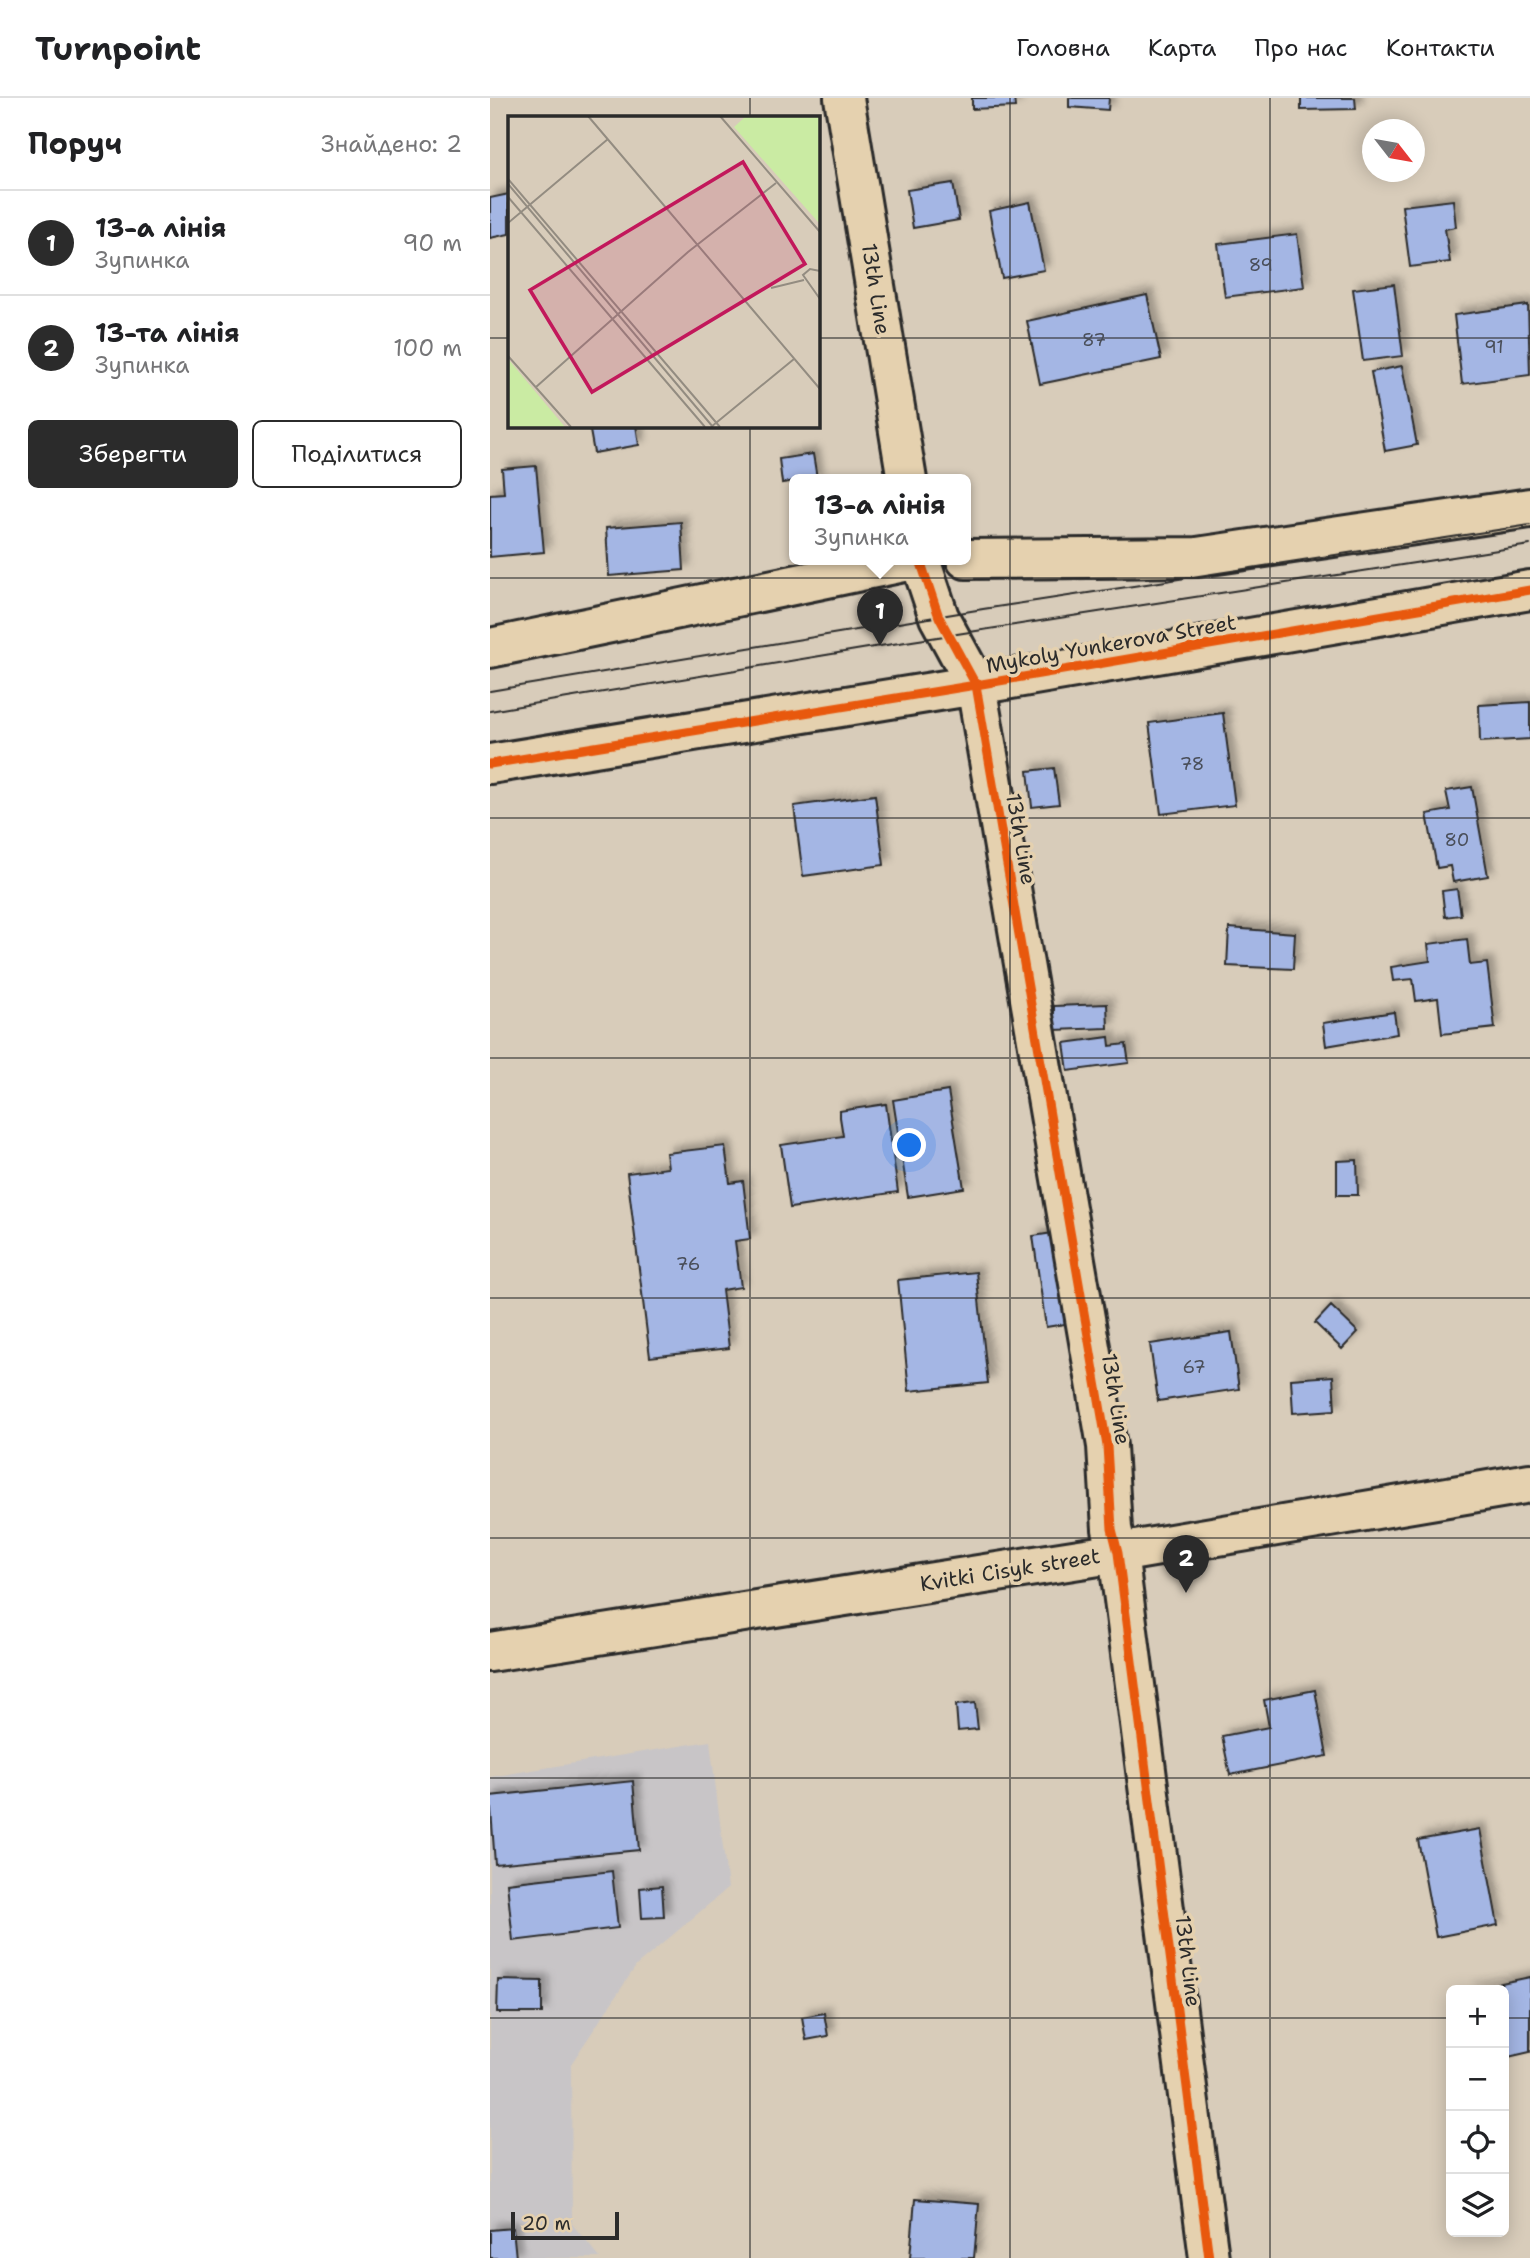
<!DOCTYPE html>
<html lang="uk">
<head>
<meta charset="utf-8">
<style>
	:root { --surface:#fff; --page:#f2f2f2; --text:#202124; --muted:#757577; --line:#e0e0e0; --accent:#2b2b2b }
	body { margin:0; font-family:"Shantell Sans",sans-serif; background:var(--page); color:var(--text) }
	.controls { position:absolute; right:21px; bottom:21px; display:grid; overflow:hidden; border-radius:10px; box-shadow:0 4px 18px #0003 }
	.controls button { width:63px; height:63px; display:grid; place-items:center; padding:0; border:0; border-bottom:2px solid var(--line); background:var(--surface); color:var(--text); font:35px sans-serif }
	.compass { position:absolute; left:872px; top:21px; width:63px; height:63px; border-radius:50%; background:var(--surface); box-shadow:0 4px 18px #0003; rotate:121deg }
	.scale { position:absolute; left:21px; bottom:18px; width:108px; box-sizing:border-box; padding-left:7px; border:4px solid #2b2b2b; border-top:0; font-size:19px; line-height:24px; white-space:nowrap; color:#2b2b2b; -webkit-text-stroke:5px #e5d1af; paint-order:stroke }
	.you { position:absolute; left:420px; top:1048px; width:24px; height:24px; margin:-18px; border:5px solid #fff; border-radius:50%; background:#1a73e8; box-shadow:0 0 0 10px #1a73e833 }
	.badge { display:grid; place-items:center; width:46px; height:46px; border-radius:50%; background:var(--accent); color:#fff; font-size:23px; font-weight:700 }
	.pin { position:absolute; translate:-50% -58px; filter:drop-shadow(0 2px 4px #0008) }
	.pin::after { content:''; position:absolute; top:37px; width:24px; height:21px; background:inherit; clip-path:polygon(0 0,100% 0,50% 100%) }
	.popup { position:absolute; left:299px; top:376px; width:182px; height:91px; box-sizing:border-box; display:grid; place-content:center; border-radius:10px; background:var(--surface); filter:drop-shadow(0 2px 5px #0005); font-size:23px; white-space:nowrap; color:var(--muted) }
	.popup b { font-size:26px; color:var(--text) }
	.popup::after { content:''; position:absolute; left:50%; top:100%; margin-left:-14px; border:14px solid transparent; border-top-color:var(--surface) }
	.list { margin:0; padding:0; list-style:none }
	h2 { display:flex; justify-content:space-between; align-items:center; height:91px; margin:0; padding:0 28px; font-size:30px }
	h2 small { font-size:23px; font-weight:400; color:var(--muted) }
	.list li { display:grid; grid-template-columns:46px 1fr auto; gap:21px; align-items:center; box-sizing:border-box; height:105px; padding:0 28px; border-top:2px solid var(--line) }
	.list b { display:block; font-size:26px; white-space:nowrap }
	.list p { margin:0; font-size:23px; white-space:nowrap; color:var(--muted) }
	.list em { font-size:23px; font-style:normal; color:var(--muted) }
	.actions { display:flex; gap:14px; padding:21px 28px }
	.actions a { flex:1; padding:16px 0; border:2px solid var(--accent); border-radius:10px; text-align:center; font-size:24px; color:var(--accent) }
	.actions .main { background:var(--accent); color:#fff }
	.icon { flex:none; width:38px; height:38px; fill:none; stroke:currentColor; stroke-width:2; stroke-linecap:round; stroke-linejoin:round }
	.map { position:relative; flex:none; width:1040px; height:2160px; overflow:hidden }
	header { display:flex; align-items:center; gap:42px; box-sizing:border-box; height:98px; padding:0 35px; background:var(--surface); border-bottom:2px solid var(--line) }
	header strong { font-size:33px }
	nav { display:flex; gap:38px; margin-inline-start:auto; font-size:24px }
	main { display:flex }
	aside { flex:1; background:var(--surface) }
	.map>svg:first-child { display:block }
	.built { fill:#c8c5c7 }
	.building { fill:#a4b6e4; stroke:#2b2b2b; stroke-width:2; filter:url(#shadow) }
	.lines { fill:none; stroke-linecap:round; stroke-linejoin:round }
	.minor-casing { stroke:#2b2b2b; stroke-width:44 }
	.tertiary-casing { stroke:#2b2b2b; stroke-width:44 }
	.minor { stroke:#e5d1af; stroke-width:38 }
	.tertiary { stroke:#e5d1af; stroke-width:38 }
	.tram { stroke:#2b2b2b; stroke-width:2 }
	.cycleway-casing { stroke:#e5d1af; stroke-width:13 }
	.cycleway { stroke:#e8590c; stroke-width:9 }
	.grid { fill:none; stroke:#2b2b2b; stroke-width:2; stroke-opacity:0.55 }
	.labels { text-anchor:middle; stroke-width:7; stroke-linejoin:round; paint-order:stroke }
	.number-label { font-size:18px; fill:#494e59 }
	.street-label { font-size:21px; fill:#2b2b2b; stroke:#e5d1af }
	.inset-road { fill:none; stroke:#938c81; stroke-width:2 }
	.view { fill:#c2185b; fill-opacity:0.15; stroke:#c2185b; stroke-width:3.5 }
	.inset-edge { fill:none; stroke:#2b2b2b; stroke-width:3.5 }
</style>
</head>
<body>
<header>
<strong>Turnpoint</strong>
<nav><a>Головна</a><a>Карта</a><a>Про нас</a><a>Контакти</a></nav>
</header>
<main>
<aside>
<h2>Поруч<small>Знайдено: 2</small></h2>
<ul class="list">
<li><span class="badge">1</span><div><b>13-а лінія</b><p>Зупинка</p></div><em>90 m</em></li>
<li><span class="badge">2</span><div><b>13-та лінія</b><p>Зупинка</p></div><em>100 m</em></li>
</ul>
<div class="actions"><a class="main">Зберегти</a><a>Поділитися</a></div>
</aside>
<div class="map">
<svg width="1040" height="2160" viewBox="0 0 1040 2160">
	<defs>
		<filter id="shadow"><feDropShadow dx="6" dy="-6" stdDeviation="3.5" flood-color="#0004"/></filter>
	</defs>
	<rect width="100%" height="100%" fill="#d8ccba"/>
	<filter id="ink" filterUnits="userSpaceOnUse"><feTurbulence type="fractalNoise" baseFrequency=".0143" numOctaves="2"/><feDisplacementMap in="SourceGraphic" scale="14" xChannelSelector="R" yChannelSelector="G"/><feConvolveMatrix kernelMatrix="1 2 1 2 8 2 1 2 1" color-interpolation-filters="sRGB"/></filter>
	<g filter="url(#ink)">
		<!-- built -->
		<path class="built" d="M220,1643L238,1790L146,1868L81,1966L82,2126L110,2160H0V1679Z"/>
		<!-- building -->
		<path class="building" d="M482,0H524L525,9L482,11Z
			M579,0H619L618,12L579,9Z
			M811,0H865L866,11L811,12Z
			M463,85L469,122L423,130L417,92Z
			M19,96V136L0,140V100Z
			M963,102L966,129L955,131L960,164L920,169L912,108Z
			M540,104L554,172L512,180L499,113Z
			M807,136L814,189L735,199L728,146Z
			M904,186L913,258L873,263L863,191Z
			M657,197L671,261L550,286L537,223Z
			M1038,207L1040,277L972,286L964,217Z
			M912,268L927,347L895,353L881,274Z
			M99,327H146L149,347L104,355Z
			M323,356L327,380L292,385L289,361Z
			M46,368L54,454L0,459V396L14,395L12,371Z
			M191,424L194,472L119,478L116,430Z
			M1040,604V641L990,644L989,607Z
			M733,615L745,707L671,716L659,625Z
			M564,670L569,706L542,709L538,673Z
			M982,689L998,778L963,784L960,768L947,770L937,716L960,712L956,693Z
			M385,697L394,767L313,778L304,708Z
			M967,791L971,817L955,819L952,793Z
			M739,830L805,835L803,871L737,868Z
			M977,841L980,867L997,865L1005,930L952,936L948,900L926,903L923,881L903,883L901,869L940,863L938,846Z
			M617,906L618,930L564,932V908Z
			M904,914L907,936L836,948L833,925Z
			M619,939L620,948L636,946L639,965L578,973L574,945Z
			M458,993L474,1090L418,1099L403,1002Z
			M396,1006L408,1094L300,1110L291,1047L353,1038L349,1013Z
			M235,1048L240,1085L253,1083L260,1141L245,1143L251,1189L232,1192L239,1250L160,1259L137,1075L178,1070L176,1055Z
			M867,1062L868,1097H847V1063Z
			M563,1135L575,1226L556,1229L543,1138Z
			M486,1174L498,1285L419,1293L408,1182Z
			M841,1208L868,1234L852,1251L825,1225Z
			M741,1234L749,1291L668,1303L660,1246Z
			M843,1278L845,1312L803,1315L801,1281Z
			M825,1592L837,1658L740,1677L732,1638L779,1629L774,1602Z
			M485,1605L488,1631L468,1633L466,1607Z
			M143,1683L149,1752L5,1766L0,1698Z
			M990,1731L1008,1827L946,1839L928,1742Z
			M122,1773L128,1830L23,1843L17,1785Z
			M172,1788L174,1819L152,1820L150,1790Z
			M1040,1879V1954L1014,1960V1892H978Z
			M8,1882L52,1883V1915H7Z
			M334,1915L338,1938L316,1942L312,1919Z
			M425,2101L489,2106L484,2160H420Z
			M23,2130L26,2160H0V2132Z"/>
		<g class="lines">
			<!-- minor casing -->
			<g class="minor-casing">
				<path id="minor" d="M354,0L417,382
					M476,461L707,459L1040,410
					M430,462L449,519L486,587L617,1348L622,1431L628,1455L719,2160
					M0,550L424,462
					M0,666L486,587L1040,492"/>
			</g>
			<!-- tertiary casing -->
			<g class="tertiary-casing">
				<path id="tertiary" d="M0,1554L628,1455L1040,1385"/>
			</g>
			<!-- minor -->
			<use href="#minor" class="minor"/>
			<!-- tertiary -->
			<use href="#tertiary" class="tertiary"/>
			<!-- tram -->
			<path class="tram" d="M0,593L493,511L1040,427
				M0,613L390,548L1040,447"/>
			<!-- cycleway casing -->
			<g class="cycleway-casing">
				<path id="cycleway" d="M430,462L449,519L486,587L617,1348L622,1431L628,1455L719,2160
					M0,666L486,587L1040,492"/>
			</g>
			<!-- cycleway -->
			<use href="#cycleway" class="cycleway"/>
		</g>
	</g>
	<!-- grid -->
	<path class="grid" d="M260,0V19M520,0V2160M780,0V2160M0,240H19M327,240H1040M260,327V2160M0,480H1040M0,720H1040M0,960H1040M0,1200H1040M0,1440H1040M0,1680H1040M0,1920H961M1014,1920H1040"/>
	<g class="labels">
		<!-- number labels -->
		<g class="number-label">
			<text x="771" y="173">89</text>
			<text x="604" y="248">87</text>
			<text x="1004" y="255">91</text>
			<text x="702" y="672">78</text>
			<text x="967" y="748">80</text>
			<text x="198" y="1172">76</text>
			<text x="704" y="1275">67</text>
		</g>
		<!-- street labels -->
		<g class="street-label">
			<text transform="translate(386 191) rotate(81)" y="7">13th Line</text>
			<text transform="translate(621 546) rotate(-10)" y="7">Mykoly Yunkerova Street</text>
			<text transform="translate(531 741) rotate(80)" y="7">13th Line</text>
			<text transform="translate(626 1301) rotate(81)" y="7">13th Line</text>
			<text transform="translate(520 1472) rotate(-9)" y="7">Kvitki Cisyk street</text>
			<text transform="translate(698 1863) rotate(83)" y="7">13th Line</text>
		</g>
	</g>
	<!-- overview -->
	<g transform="translate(18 18)">
		<rect width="312" height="312" fill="#d8ccba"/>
		<path d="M238,0H311V107L226,11ZM0,243L57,311H0Z" fill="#caeba3"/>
		<path class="inset-road" d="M80,0L312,273M212,0L312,116M0,63L212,311M0,68L205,311M0,81L197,311M0,107L100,23M312,155L302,153L295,159L312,183M263,172L296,164M0,240L63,311M28,271L180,136L268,67M203,311L286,243"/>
		<path class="view" d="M235,46L297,148L84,276L22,174Z"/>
		<rect width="312" height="312" class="inset-edge"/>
	</g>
</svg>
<div class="controls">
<button>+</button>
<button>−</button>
<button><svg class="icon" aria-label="locate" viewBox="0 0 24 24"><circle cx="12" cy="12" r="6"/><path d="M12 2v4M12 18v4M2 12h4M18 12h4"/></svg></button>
<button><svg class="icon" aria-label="layers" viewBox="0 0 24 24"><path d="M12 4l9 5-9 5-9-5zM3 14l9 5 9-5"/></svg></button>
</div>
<svg class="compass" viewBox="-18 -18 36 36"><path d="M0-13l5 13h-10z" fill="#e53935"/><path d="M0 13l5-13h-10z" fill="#757577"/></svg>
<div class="scale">20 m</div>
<div class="you"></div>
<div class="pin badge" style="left:390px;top:548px">1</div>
<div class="popup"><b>13-а лінія</b>Зупинка</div>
<div class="pin badge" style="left:696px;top:1495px">2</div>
</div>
</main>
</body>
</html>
